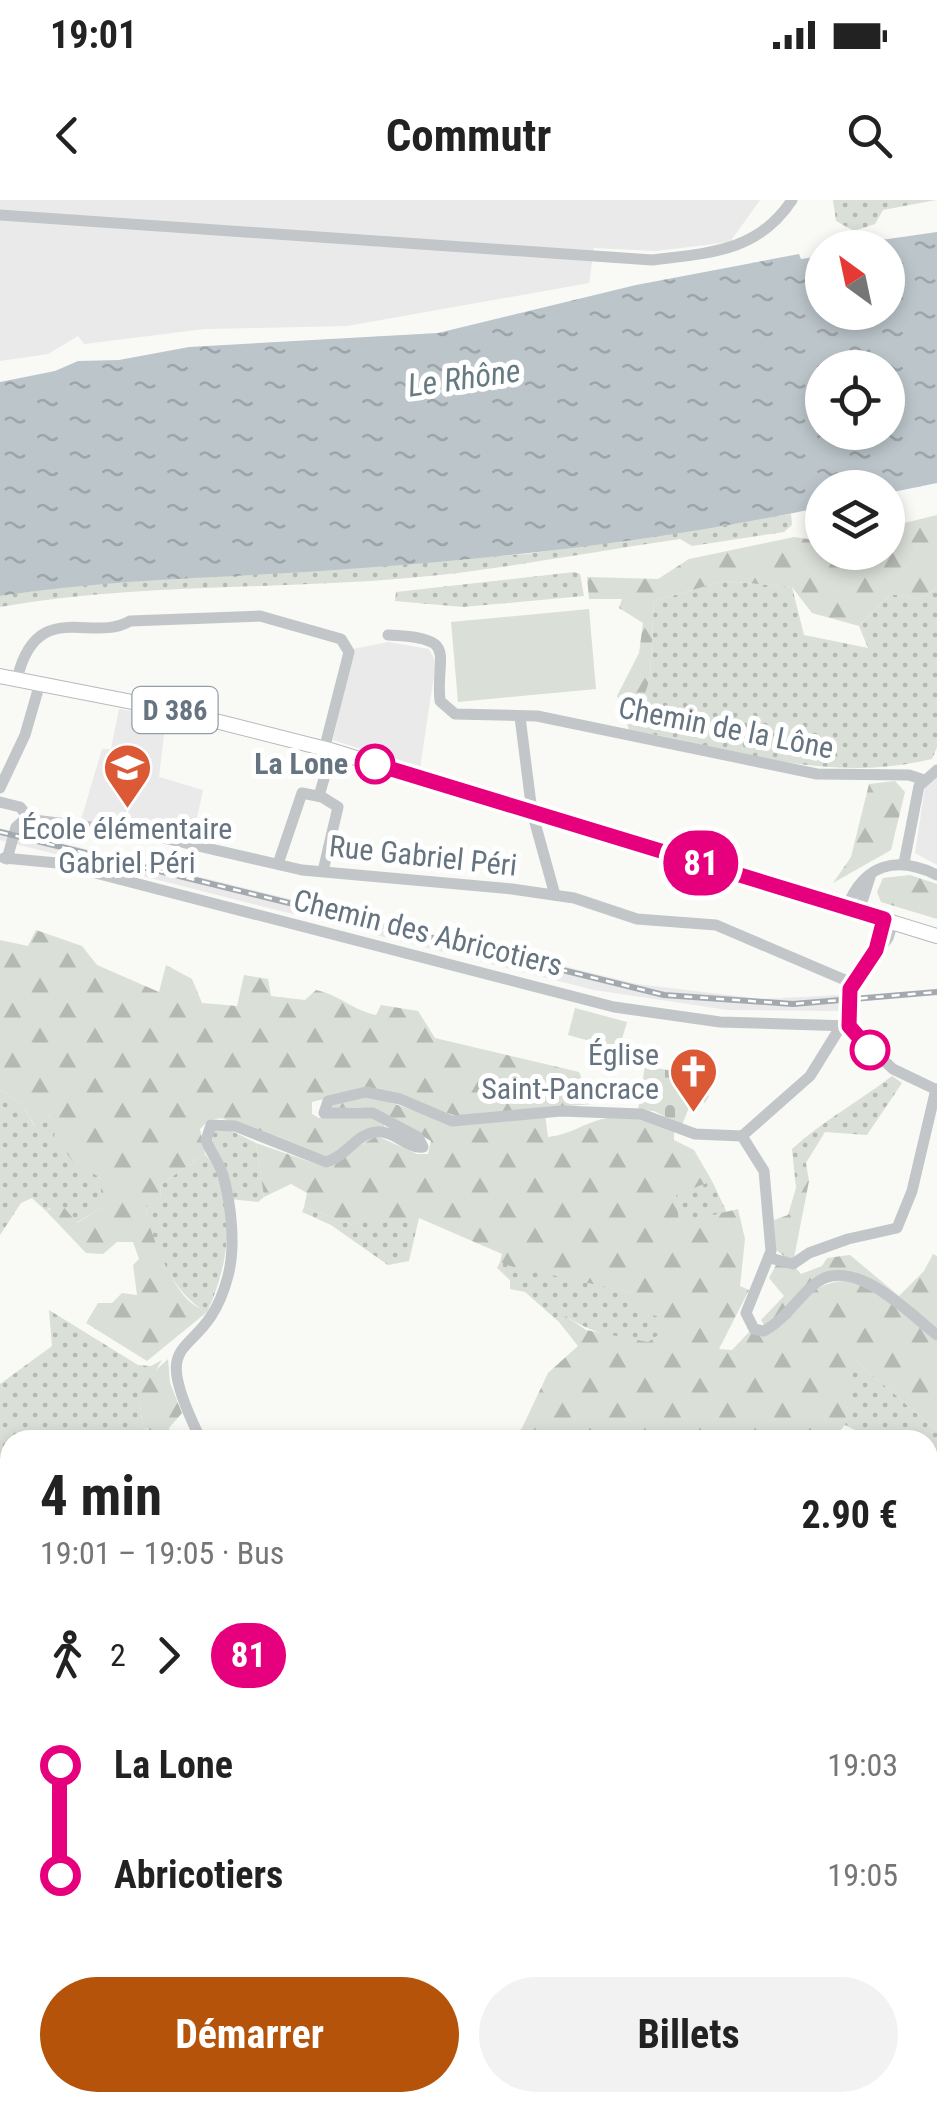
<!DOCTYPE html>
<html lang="fr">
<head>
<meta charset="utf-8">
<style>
  body { margin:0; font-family:"Roboto Condensed",sans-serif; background:#f2f2f2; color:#222; height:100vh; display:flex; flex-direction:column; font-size:38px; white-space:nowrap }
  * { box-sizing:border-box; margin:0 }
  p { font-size:32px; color:#767676 }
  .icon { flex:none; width:55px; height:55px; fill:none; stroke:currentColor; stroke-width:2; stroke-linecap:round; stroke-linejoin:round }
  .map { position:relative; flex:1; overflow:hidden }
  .drawer { position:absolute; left:0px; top:1230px; width:938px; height:682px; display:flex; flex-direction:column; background:#fff; border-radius:30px 30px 0 0; box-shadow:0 5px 15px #0003 }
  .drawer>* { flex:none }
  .badge { padding:0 20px; border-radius:32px; font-size:35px; line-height:65px }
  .needle { width:65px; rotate:327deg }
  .controls { position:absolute; left:805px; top:30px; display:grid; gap:20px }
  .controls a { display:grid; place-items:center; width:100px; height:100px; border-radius:50%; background:#fff; box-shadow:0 5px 15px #0003; font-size:50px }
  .map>.badge { position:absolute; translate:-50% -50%; box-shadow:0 0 0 5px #fff }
  .legs { display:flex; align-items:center; gap:15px; height:110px; padding:0 40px; font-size:32px }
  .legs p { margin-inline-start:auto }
  .summary { display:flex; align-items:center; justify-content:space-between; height:170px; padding:0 40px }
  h1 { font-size:55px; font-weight:700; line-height:75px }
  .action { display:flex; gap:20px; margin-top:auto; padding:20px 40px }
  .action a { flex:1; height:115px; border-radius:60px; background:#b45309; color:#fff; font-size:40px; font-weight:700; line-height:115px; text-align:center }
  .action a+a { background:#f2f2f2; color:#222 }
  ul { padding:0 40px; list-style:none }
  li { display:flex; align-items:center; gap:35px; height:110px; font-size:38px }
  li i { display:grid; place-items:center; width:15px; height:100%; margin:0 12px; background:currentColor }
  li i::after { content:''; width:25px; height:25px; margin:-12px; border:8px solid; border-radius:50%; background:#fff }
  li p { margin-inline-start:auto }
  li:first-child i { background:linear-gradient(#0000 50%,currentColor 0) }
  li:last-child i { background:linear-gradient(currentColor 50%,#0000 0) }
  .status { display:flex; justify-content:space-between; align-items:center; height:70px; padding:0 50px; background:#fff; direction:ltr }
  .status svg { height:28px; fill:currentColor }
  header { display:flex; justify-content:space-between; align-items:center; height:130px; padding:0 40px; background:#fff; font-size:45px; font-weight:700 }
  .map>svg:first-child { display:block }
</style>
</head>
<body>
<div class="status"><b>19:01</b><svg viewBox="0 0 49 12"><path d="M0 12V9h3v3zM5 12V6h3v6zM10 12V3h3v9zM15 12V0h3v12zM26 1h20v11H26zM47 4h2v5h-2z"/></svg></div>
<header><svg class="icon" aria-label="back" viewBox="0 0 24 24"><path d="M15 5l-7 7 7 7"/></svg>Commutr<svg class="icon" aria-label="search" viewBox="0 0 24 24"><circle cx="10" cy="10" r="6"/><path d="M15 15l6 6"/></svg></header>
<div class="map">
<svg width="937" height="1912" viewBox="0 0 937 1912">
  <defs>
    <pattern id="grass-dots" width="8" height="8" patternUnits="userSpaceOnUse" patternTransform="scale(2.5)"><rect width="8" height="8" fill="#dadfd7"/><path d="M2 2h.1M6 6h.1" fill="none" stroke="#b4b9b4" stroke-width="1.8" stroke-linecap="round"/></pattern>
    <pattern id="forest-firs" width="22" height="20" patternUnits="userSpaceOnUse" patternTransform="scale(2.5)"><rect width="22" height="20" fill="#dadfd7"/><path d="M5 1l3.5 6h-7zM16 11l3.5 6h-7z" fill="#b4b9b4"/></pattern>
    <pattern id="cemetery-stones" width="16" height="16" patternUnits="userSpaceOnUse" patternTransform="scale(2.5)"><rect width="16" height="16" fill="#dadfd7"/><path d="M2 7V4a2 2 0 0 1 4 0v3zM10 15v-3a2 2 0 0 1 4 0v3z" fill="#b4b9b4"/></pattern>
    <pattern id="water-ripples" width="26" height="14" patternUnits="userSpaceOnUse" patternTransform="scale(2.5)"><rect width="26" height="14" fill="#bcc6ca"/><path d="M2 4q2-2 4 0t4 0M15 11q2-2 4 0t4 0" fill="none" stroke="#9ca5a9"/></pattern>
  </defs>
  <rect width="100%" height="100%" fill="#f9f9f6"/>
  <!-- built -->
  <g fill="#e9eae9">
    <polygon points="0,0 760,0 730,42 656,51 594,48 589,83 347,126 205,129 84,144 78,136 48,154 0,161"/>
    <polygon points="388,442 429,449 436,462 420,568 333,540 353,449"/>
    <polygon points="119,509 166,517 159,577 203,590 192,641 81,620 102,549 111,549"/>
    <polygon points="937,573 937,665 915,653 927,574"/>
    <polygon points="0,628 637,784 761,799 840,795 841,811 728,810 594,790 0,640"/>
  </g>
  <!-- grass -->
  <g fill="url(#grass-dots)">
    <polygon points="833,0 936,0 883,10 875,24 854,31 836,21"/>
    <path d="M791,314L792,325L784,332L692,346L680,339C589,352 500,370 409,378C271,390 137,383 0,407V396L74,385L527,354Z"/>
    <polygon points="575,372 580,374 584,396 463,407 395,401 396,392"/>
    <path d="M724,381L792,387L804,435L868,448L859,426L891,394L916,399L937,389V547L932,559C823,585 736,548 629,530L621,504L640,509L650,478L654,401Z"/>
    <path d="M892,876L902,883L867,935L825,932L806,963L809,981H798L796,988L792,949C824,920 858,902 892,876Z"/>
    <polygon points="0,890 22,904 35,927 49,915 101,979 101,1008 76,1023 50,1008 46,1011 32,998 21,1003 0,1035"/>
    <polygon points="213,929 232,931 256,943 264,997 258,1002 230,999 212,948"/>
    <path d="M205,954C240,996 229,1066 207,1112C175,1097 147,1040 146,1005L160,998L161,984Z"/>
    <path d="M712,981L739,1038L699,1147C653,1143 605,1143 566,1116L559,1122L525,1092L510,1089V1080L497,1068L500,1062L630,1092L679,1023L675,995Z"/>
    <polygon points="304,1007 353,1025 365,1016 419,1018 409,1061 388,1065 331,1025 302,1012"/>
    <polygon points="49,1110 138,1165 151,1166 162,1160 139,1199 143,1227 167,1240 10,1240 10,1271 0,1268 0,1184 52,1146"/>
    <polygon points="854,1159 937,1231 937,1279 928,1274 928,1240 875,1240 845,1225"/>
    <polygon points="928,1650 937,1650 937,1794 928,1792"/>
    <polygon points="928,1870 937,1912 779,1912 789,1903 928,1902"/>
  </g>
  <!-- forest -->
  <g fill="url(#forest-firs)">
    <polygon points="937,315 937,389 916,399 891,394 859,426 812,413 792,387 724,381 654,401 650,478 640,510 621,503 617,496 639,453 643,423 619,408 622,399 589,399 587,377 658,379 689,359 794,337 822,341 822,352 888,352 888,327"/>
    <polygon points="895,581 905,592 891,650 833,683 851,657 869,584"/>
    <polygon points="910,675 937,684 937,719 881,702 877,692 883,678"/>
    <path d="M36,730L82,746L97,765L159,792L166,765L192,779L202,803L237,806L244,775L268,779L271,796L305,800L316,790C342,796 352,810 376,815L381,805L418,811L435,838L579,872L592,904L457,916L367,888L312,902V914L319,918L350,913L384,921V927L330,958L221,918L209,920L200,929L205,954L161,984L160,998L146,1006C147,1029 173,1092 194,1105C198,1108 203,1109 207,1112L147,1161L86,1123L98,1103H112L122,1093L137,1095L133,1065L139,1059L133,1042H117L103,1054L86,1053L46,1011L61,1004L77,1023L101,1008V978L74,963L54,937L56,924L49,915L36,928L22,904L0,890V740L28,746Z"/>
    <path d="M371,896L454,924L545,914L548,937C570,935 582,924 602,919C625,913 654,921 674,930V940L694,950L712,981L676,995L679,1023L738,1009L745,1039L740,1086L749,1090L719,1149L732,1150L749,1132L754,1134C848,1061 844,1064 937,1140V1231L855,1160L845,1225L832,1240H466L470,1232L516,1234L522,1228L548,1173L578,1146L559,1122L566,1116L586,1130L648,1142L664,1131L661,1117L638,1112L630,1092L510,1066L500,1062L502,1054L419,1018L398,1022L365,1016L353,1025L304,1007L307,993L291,984L264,997L256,943L322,966L377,936L417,954H428L431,941C400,922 369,897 332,911L330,906Z"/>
    <polygon points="798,981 809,981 794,1058 788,1059 776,1050 774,1020 788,1015"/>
    <path d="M933,1054L937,1056V1130C909,1107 853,1048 816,1078C796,1093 786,1113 764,1125L761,1120L784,1096L769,1078L776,1065L796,1068L801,1074L822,1066L827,1058L850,1055L899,1096L924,1071Z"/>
    <polygon points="168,1159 170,1183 182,1213 169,1228 172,1240 143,1227 139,1199 144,1174 155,1171"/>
    <polygon points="10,1876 10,1902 96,1903 122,1912 0,1912 0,1881"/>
    <polygon points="390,1903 789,1902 789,1903 779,1912 390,1912"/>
  </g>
  <!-- cemetery -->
  <polygon fill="url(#cemetery-stones)" points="645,866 706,877 700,891 709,896 705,903 698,899 691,902 682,925 654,911 638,910"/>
  <!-- pitch -->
  <g fill="#dadfd7">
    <polygon points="589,409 596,489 458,502 451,422"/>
    <polygon points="575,808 627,822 619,849 568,835"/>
  </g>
  <!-- water -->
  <path fill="url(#water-ripples)" fill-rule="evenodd" d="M937,32V283L888,293V288H822V307C667,340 507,358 348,369C231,378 116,378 0,396V182L55,171L78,161L119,160L189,147L438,133L636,85L799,54L801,59L822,56V112H888V48L869,47L874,46V41ZM822,168H888V232H822Z"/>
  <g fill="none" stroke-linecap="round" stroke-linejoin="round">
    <defs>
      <polyline id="major" points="0,476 168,509 330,550 937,736"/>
    </defs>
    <!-- major casing -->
    <use href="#major" stroke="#b5babd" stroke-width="16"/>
    <!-- minor -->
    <g stroke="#c2c6c9" stroke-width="11">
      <path d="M0,15L652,60C709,53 758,52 792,0"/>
      <path d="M388,435C461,438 435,453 440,501L455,514L537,516L817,574L909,575L924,580"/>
      <path d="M17,479C37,396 92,444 130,421L260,416L341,439L349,452L326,542L330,558L319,596"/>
      <polyline points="520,517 532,612 555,695"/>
      <polyline points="0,588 25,535 40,483"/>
      <polyline points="0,602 20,607 29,618"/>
      <polyline points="4,658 57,663 614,807 720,822 849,826"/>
      <polyline points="7,659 16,627 25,619 142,633 302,670 512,689 574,698 637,719 716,725 852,783"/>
      <polyline points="904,663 919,586 937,570"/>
      <polyline points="278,664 302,593 322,597 338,607 323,671"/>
      <path d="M847,707C864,664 896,655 937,675"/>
      <polyline points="859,711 870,677"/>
      <polyline points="849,790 888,738 893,722"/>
      <polyline points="850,809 851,830 893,869 937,890"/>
      <path d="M841,826L810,876L742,936L764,971L771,1051L746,1113L754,1129L764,1131C786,1119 797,1098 816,1083C853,1054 909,1113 937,1135"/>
      <polyline points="770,1058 793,1064 809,1053 848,1039 897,1028 912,991 936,889"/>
      <path d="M201,1240C142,1120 204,1169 228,1076C236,1046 231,1004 223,975C219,962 210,952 206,940L211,925L235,926L326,962C346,957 356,934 376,932C395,930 406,949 423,947L418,937L373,913H324L328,901L366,892L400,899L452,921L561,911L641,914L695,934L742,936"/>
      <polyline points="0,1273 10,1275"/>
      <polyline points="0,1332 10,1341"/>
      <polyline points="0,1391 10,1393"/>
      <polyline points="928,1542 937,1540"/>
      <polyline points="928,1620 937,1621"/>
      <polyline points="0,1802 10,1800"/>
      <polyline points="937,1820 932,1848 937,1884"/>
    </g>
    <!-- major -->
    <use href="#major" stroke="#fff" stroke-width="14"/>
    <defs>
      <polyline id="rail" points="0,632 664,795 793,804 937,792"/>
    </defs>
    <!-- rail casing -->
    <use href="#rail" stroke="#a3aaaf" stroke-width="6"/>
    <!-- rail -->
    <use href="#rail" stroke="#fff" stroke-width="2.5" stroke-dasharray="8" stroke-linecap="butt"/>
    <!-- minor-bridge -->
    <polyline stroke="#c2c6c9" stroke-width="11" points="849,794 850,809"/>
  </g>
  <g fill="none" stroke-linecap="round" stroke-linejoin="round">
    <defs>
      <polyline id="line-1" points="375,564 884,719 876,750 850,789 849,826 870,850"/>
    </defs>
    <!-- line-1 casing -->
    <use href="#line-1" stroke="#fff" stroke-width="22"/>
    <!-- line-1 -->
    <use href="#line-1" stroke="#e6007e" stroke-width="15"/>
  </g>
  <!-- icons -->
  <defs>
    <symbol id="school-pin" viewBox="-11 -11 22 30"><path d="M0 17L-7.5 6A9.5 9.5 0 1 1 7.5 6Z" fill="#db5934" stroke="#fff"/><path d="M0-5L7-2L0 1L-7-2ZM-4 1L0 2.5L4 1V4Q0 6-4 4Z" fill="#fff"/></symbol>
    <symbol id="church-pin" viewBox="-11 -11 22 30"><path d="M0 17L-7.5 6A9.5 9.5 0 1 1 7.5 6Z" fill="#db5934" stroke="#fff"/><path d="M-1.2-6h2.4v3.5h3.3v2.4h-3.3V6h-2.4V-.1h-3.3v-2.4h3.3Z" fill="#fff"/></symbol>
  </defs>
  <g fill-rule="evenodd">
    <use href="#school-pin" x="100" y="540" width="55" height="75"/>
    <use href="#church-pin" x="666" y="844" width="55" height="75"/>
  </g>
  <!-- markers -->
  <g fill="#fff" stroke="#e6007e" stroke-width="5">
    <circle cx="375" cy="564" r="18"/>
    <circle cx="870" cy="850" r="18"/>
  </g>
  <g text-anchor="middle" stroke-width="10" stroke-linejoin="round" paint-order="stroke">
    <!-- shield labels -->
    <rect fill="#fff" stroke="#939ea6" stroke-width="2.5" x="132.5" y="487" width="85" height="46" rx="8"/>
    <g font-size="28" font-weight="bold" fill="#657480">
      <text x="175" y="520">D 386</text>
    </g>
    <!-- street labels -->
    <g font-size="30" fill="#657480" stroke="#fff">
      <text transform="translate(726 528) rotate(11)" y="10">Chemin de la Lône</text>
      <text transform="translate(423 656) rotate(6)" y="10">Rue Gabriel Péri</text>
      <text transform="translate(428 733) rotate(14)" y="10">Chemin des Abricotiers</text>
    </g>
    <!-- stop labels -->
    <g font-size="30" font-weight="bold" fill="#657480" stroke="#fff" text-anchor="end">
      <text x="348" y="574">La Lone</text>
    </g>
    <!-- poi labels -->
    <g font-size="30" fill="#657480" stroke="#fff">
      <text x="127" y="639">École élémentaire<tspan x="127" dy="34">Gabriel Péri</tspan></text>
      <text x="659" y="865" text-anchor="end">Église<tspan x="659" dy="34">Saint-Pancrace</tspan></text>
    </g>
    <!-- water labels -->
    <g font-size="32" font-style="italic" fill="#657a81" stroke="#fff">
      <text transform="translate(464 178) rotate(-8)" y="11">Le Rhône</text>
    </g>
  </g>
</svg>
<div class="controls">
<a><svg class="needle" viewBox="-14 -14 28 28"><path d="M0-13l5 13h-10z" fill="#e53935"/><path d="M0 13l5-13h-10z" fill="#767676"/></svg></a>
<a><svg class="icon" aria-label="locate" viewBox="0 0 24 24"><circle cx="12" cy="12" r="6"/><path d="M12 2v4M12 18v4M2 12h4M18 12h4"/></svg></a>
<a><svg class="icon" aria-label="layers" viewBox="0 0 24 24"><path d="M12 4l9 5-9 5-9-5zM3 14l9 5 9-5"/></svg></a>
</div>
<b class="badge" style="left:701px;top:663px;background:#e6007e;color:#fff">81</b>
<section class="drawer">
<div class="summary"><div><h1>4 min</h1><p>19:01 – 19:05 · Bus</p></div><b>2.90 €</b></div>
<div class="legs"><svg class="icon" aria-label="walk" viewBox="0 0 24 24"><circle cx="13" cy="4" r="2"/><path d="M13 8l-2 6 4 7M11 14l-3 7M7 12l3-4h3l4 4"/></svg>2<svg class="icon" aria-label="forward" viewBox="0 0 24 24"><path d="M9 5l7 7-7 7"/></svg><b class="badge" style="background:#e6007e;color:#fff">81</b></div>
<ul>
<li><i style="color:#e6007e"></i><b>La Lone</b><p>19:03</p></li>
<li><i style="color:#e6007e"></i><b>Abricotiers</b><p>19:05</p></li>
</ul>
<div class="action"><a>Démarrer</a><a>Billets</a></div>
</section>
</div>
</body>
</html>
